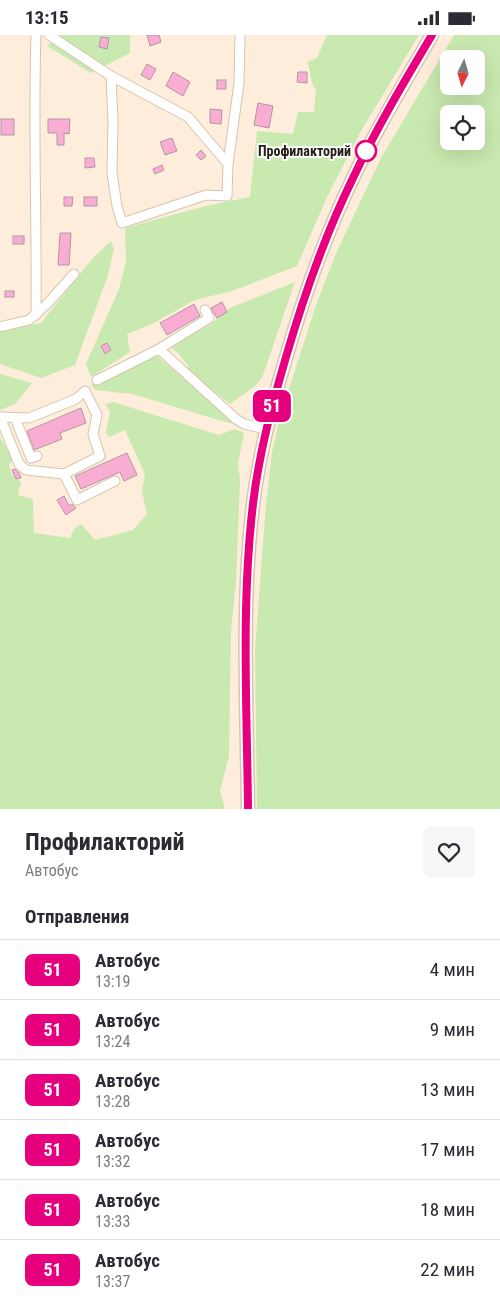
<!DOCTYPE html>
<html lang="ru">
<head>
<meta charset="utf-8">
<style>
  body { margin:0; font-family:"Roboto Condensed",sans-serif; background:#f7f7f7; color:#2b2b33; height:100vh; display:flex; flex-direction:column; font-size:19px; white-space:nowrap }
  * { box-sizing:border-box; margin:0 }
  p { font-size:16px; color:#7c7c81 }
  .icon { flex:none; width:28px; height:28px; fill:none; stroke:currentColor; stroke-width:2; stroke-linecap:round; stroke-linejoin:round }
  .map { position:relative; height:774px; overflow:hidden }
  .drawer { display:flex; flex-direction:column; background:#fff; flex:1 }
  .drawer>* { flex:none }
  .badge { padding:0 10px; border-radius:8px; font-size:18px; line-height:32px }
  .needle { width:32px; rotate:185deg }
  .tools { position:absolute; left:440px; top:15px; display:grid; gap:10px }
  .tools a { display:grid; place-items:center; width:45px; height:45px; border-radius:8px; background:#fff; box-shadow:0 5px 20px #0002; font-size:25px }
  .map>.badge { position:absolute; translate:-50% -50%; box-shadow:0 0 0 2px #fff }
  h2 { padding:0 25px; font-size:19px; line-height:45px }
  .round { display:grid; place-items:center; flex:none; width:52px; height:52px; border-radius:8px; background:#f7f7f7 }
  .overview { display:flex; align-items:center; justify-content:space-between; height:85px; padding:0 25px }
  h1 { font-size:24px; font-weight:700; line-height:38px }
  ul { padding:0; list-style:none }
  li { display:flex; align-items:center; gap:15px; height:60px; padding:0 25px; border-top:1px solid #e1e1e2 }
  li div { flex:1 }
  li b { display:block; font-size:19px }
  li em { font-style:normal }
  li .badge { min-width:55px; font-weight:700; text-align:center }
  .status { display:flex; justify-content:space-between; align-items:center; height:35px; padding:0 25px; background:#fff; direction:ltr }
  .status svg { height:14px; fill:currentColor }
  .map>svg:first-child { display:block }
</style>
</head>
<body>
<div class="status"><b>13:15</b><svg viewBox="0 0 49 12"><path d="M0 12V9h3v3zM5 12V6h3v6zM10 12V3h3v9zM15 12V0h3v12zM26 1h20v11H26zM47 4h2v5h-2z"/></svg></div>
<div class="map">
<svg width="500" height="774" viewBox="0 0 500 774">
  <rect width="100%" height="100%" fill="#fdedda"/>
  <!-- green -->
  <g fill="#c8e9af" fill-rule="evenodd">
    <polygon points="61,0 130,0 130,18 91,38 47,11"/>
    <path d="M327,0H419L361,96L327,162L297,231L232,256L195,265L154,288L127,299L130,317L91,342L86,329L119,254L126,226L125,193L206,171L250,162L257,96L293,99L298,77H314L316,55C310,49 311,35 307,27L317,23Z"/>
    <path d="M454,0H500V774H257L255,615L266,469L272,417L280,382L316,270L337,216L381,123ZM449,24H476V51H449ZM449,79H476V106H449Z"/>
    <polygon points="111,206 114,214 108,240 75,330 41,343 0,329 0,296 41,288 92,224"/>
    <polygon points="295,247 262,343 254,352 230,369 187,335 189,332 177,317 170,312 211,289 230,273"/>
    <polygon points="157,321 230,383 232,389 132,359 95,355 91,350"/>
    <polygon points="0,339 32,348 15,369 0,375"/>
    <polygon points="113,367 219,400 235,394 244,398 238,428 240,446 236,546 231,597 229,721 220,756 225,774 0,774 0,402 13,425 9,430 12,440 21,447 18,460 33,464 34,498 70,503 74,494 81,489 95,505 133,495 147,479 142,456 145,439 125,395 109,402 106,397 110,377 105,369"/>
  </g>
  <!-- building -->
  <g fill="#faadd2" stroke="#b397a4">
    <polygon points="147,0 159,0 161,7 150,11"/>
    <polygon points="101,2 109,3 107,14 99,12"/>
    <polygon points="147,29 156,34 150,45 141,40"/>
    <polygon points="173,37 190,47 183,61 166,51"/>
    <polygon points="298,37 307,37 307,48 297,47"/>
    <rect x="217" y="45" width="9" height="9"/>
    <polygon points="258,68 273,71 269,93 254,90"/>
    <polygon points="210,74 222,75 221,89 210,88"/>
    <rect x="1" y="84" width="13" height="16"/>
    <polygon points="48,84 70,84 69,99 64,98 64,110 57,110 57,98 48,98"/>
    <polygon points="172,103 177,116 165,120 160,107"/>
    <polygon points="201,115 206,121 201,125 196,120"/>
    <polygon points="85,123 94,123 95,132 85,133"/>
    <polygon points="162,130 164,135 155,139 153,134"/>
    <polygon points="64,162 73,162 72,171 64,171"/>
    <rect x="84" y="162" width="13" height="9"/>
    <polygon points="60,198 71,198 69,230 58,230"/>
    <rect x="13" y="201" width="11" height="8"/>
    <rect x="5" y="256" width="9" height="6"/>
    <polygon points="222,267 227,277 217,283 211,273"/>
    <polygon points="194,269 200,281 167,300 160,288"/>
    <polygon points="107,308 111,315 105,319 101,311"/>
    <polygon points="81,373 86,388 60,398 62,404 34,415 27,396"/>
    <polygon points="127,418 137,440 124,446 120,437 81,454 75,441"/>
    <polygon points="15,434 19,438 21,443 16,444 12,435"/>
    <polygon points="64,461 69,471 72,469 76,473 66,480 57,465"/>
  </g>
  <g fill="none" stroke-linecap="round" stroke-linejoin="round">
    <defs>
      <g id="minor">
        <path d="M36,0C33,93 37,187 36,280"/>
        <polyline points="49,0 111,41 188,82 228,129 239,48 240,0"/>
        <polyline points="111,41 113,86 112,138 117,171 122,188 206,160 227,161 228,129"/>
        <polyline points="0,292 29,285 47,269 74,239"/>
        <polyline points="159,314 236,384 244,389 266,394"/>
        <polyline points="97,345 159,314 209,283 205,275"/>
        <polyline points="0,382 29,383 76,364 85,356 97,380 93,399 100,421 64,439"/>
        <polyline points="0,382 19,429 26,435 64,439"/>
        <polyline points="15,383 31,423 37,421"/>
        <polyline points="64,439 77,465 115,446"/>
      </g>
      <path id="highway" d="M248,774C247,673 241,569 253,469C259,420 271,373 285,326C303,263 325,201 353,143C376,94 405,47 432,0"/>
    </defs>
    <!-- minor casing -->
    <use href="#minor" stroke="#d7c5ae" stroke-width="11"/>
    <!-- highway casing -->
    <use href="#highway" stroke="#d7c5ae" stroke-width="15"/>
    <!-- minor -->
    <use href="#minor" stroke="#fff" stroke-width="9"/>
    <!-- highway -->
    <use href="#highway" stroke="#fff" stroke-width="12"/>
  </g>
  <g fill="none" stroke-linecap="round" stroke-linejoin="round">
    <defs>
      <path id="line" d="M248,774C247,673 241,569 253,469C259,418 272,370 286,322C304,260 325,200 353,143C376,94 404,47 432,0"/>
    </defs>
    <!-- line casing -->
    <use href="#line" stroke="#fff" stroke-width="11"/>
    <!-- line -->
    <use href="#line" stroke="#e6007e" stroke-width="8"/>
  </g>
  <!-- markers -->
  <circle fill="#fff" stroke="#e6007e" stroke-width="2.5" cx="366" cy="116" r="10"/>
  <g text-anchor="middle" stroke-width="4" stroke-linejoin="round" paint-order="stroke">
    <!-- stop labels -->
    <g font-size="14" font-weight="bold" fill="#241d14" stroke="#fdfdfd" text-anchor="end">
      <text x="351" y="121">Профилакторий</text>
    </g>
  </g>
</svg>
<div class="tools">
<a><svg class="needle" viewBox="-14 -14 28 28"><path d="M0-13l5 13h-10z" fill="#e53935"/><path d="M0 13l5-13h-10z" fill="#7c7c81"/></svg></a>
<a><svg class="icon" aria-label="locate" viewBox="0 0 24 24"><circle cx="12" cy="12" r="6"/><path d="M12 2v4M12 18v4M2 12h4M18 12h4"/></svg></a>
</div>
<b class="badge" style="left:272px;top:371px;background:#e6007e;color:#fff">51</b>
</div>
<section class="drawer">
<div class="overview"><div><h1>Профилакторий</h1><p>Автобус</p></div><a class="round"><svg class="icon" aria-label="heart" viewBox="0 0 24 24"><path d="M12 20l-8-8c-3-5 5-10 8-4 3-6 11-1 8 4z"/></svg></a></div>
<h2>Отправления</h2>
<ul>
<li><span class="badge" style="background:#e6007e;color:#fff">51</span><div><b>Автобус</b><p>13:19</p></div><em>4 мин</em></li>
<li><span class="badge" style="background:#e6007e;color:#fff">51</span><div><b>Автобус</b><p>13:24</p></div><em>9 мин</em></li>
<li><span class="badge" style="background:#e6007e;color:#fff">51</span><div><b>Автобус</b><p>13:28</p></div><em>13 мин</em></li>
<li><span class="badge" style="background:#e6007e;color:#fff">51</span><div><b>Автобус</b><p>13:32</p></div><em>17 мин</em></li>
<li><span class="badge" style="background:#e6007e;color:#fff">51</span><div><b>Автобус</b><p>13:33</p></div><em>18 мин</em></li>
<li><span class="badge" style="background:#e6007e;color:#fff">51</span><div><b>Автобус</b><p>13:37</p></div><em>22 мин</em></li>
</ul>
</section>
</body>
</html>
